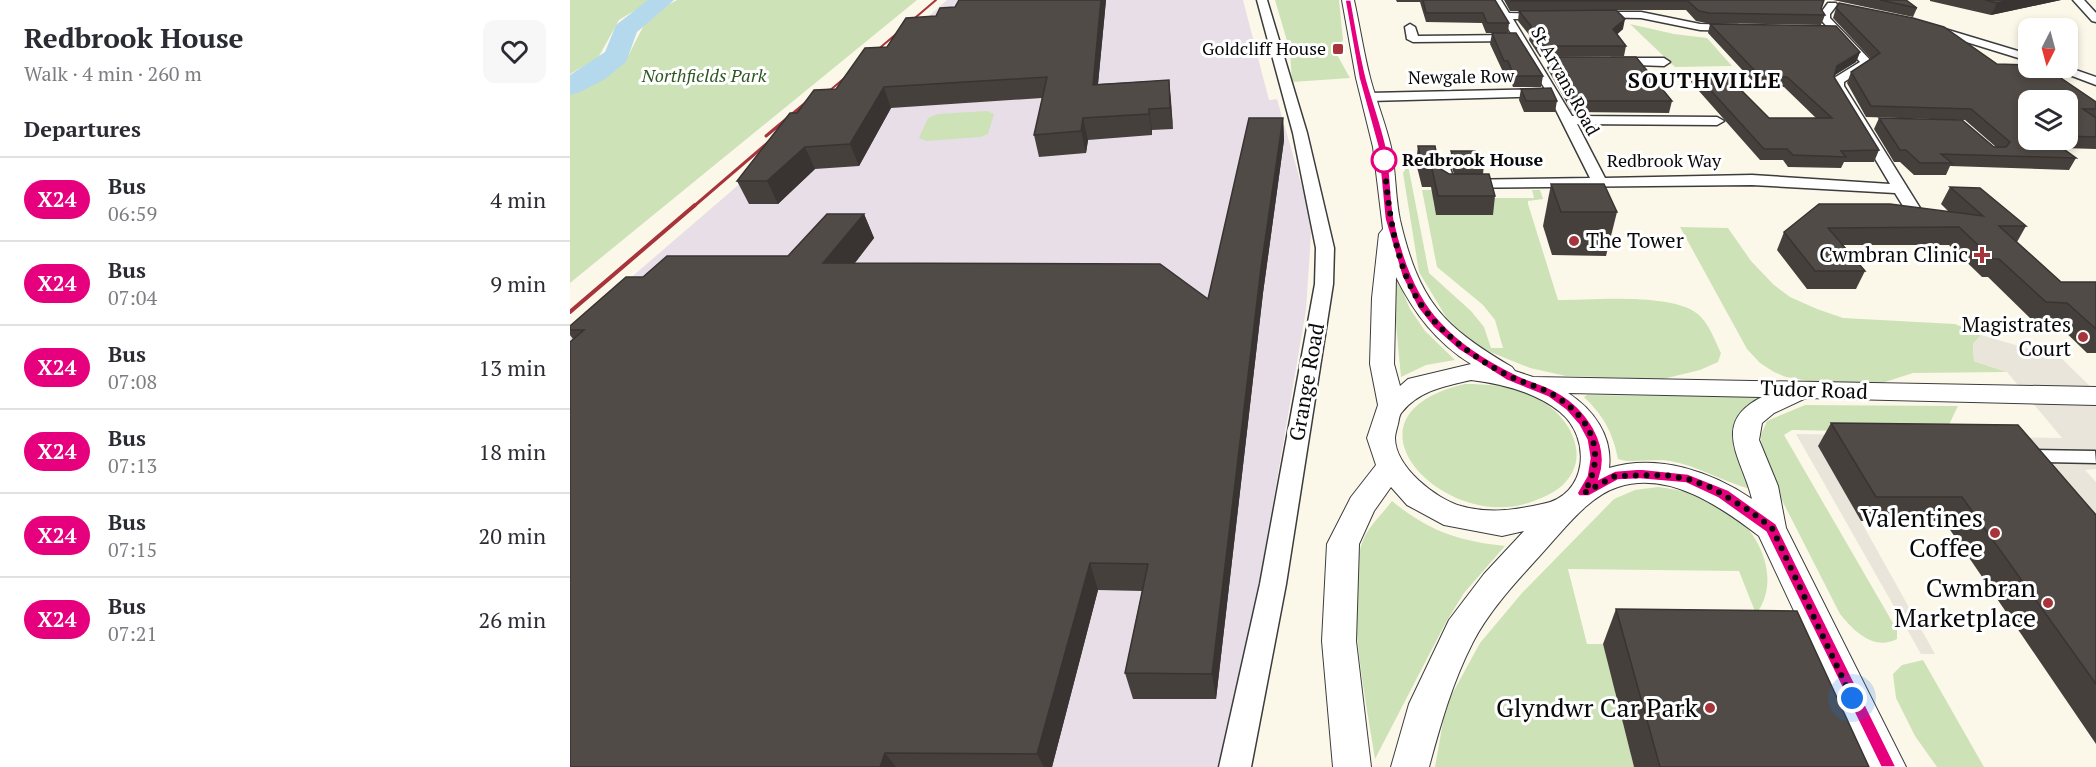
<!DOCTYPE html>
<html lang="en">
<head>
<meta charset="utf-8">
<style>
  body { margin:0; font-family:"PT Serif",serif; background:#f7f7f7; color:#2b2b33; height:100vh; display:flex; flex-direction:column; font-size:22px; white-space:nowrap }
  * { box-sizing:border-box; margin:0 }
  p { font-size:20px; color:#7c7c81 }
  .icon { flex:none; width:33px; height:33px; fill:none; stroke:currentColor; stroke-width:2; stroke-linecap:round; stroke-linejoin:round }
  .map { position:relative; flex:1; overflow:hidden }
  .panel { display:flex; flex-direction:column; background:#fff; width:570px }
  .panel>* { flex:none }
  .badge { padding:0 12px; border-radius:20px; font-size:21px; line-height:39px }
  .needle { width:39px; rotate:186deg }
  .fabs { position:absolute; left:1448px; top:18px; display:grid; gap:12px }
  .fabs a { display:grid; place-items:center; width:60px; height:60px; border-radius:12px; background:#fff; box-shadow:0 3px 9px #0003; font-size:30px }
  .you { position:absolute; width:30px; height:30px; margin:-15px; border:4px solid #fff; border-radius:50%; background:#1a73e8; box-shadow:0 0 0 9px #1a73e833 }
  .map>.badge { position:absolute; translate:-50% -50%; box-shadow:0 0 0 3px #fff }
  h2 { padding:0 24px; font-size:22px; line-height:54px }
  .round { display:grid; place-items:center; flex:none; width:63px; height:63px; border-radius:12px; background:#f7f7f7 }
  .overview { display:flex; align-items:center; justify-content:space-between; height:102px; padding:0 24px }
  h1 { font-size:28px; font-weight:700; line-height:45px }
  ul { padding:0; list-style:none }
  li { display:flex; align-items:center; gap:18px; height:84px; padding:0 24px; border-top:2px solid #e1e1e2 }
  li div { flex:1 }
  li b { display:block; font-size:22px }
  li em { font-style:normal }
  li .badge { min-width:66px; font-weight:700; text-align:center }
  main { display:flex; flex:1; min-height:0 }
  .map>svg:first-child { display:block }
</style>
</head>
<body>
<main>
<section class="panel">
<div class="overview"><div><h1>Redbrook House</h1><p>Walk · 4 min · 260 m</p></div><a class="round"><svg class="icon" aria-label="heart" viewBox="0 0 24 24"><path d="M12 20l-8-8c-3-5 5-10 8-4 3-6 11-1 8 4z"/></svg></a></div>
<h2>Departures</h2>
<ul>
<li><span class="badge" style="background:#e6007e;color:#fff">X24</span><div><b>Bus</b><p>06:59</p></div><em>4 min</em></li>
<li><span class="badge" style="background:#e6007e;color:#fff">X24</span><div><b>Bus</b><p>07:04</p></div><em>9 min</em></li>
<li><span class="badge" style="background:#e6007e;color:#fff">X24</span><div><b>Bus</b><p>07:08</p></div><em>13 min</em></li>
<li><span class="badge" style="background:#e6007e;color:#fff">X24</span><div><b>Bus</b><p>07:13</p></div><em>18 min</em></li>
<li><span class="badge" style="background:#e6007e;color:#fff">X24</span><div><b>Bus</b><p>07:15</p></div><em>20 min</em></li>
<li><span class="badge" style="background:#e6007e;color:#fff">X24</span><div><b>Bus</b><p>07:21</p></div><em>26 min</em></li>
</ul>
</section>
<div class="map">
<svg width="1526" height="767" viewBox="0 0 1526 767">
  <rect width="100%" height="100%" fill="#fcf8e9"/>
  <!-- industrial -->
  <polygon fill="#e7dee8" points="377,0 673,0 699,100 707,99 740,215 741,234 736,310 686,602 649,767 0,767 0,330 166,187"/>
  <!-- green -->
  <g fill="#cee2b7">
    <polygon points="0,0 82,0 49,20 28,58 0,74"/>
    <polygon points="107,0 347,0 0,283 0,90 55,62 79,15"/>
    <polygon points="705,0 769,0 773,40 765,51 780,78 722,82 720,51"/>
    <polygon points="1060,24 1104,34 1137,38 1162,66 1105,67"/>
    <polygon points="417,111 424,114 418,134 410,137 357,141 349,138 358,118 368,114"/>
    <path d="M838,165L859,273L901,311L914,327L921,348H933L925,320L913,305L867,267L852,190H868L863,200L866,215H922L915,198H964L962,190H970L973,199L958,201V204L988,300C1022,300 1107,292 1130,316C1140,326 1145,341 1151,353L1148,362L1130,370L1093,379L996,376L960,368L903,345L876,317L849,272L833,173Z"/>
    <polygon points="1110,227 1158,228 1181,261 1204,285 1220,297 1247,309 1273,318 1385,324 1411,335 1403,344 1404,361 1437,372 1343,373 1312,383 1239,381 1216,377 1204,372 1190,363 1177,349"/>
    <polygon points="820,262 840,309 855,331 885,360 856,365 831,377"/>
    <path d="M895,384C923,384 949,387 973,402C998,417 1019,452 998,479C990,490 977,496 964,501C878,536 757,416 895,384Z"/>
    <path d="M1017,395L1197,397L1177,405L1172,412L1180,489C1152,481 1128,466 1100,461C1083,458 1063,464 1048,459C1043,433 1033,415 1014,397Z"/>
    <path d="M1235,405L1388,406L1375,433L1222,430L1214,435L1327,630V639C1303,651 1284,631 1270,614L1192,461L1191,435L1197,421Z"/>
    <path d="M1088,487C1112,490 1137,495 1158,510C1190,532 1212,580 1186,614L1169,571L998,569L1017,644H1033L1064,767H865L876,705L910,643L952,593L1044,499L1065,490Z"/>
    <path d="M822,501C859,531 888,541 935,546L894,593L876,622L805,759C797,705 772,588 794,538C800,525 813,513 822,501Z"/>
    <polygon points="1353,660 1414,767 1367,767 1345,736 1326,698 1323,674 1332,665"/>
  </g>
  <!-- plaza -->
  <polygon fill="#eae5da" points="1411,335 1463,350 1483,350 1526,392 1526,469 1515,470 1526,482 1526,566 1249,446 1365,654 1351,654 1226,434 1492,438 1437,372 1404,361 1403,344"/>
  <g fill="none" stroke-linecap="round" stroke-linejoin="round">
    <!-- river -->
    <polygon fill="#b4d9ed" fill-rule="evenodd" points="78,0 104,0 67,32 56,62 35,79 10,92 0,95 0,75 35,52 46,25"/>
    <defs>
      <path id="pedestrian" d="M1462,450L1525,451L1526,463L1475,462L1473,466C1463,469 1459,464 1454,456L1456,452Z"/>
      <g id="minor">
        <polygon points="687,0 697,0 737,133 764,248 763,284 716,584 681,767 649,767 690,584 745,284 746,248 723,133"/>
        <polygon points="921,0 931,0 939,13 981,14 981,18 977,19 943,19 1002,116 1147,117 1154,121 1147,125 1007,124 1035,178 1182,175 1320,184 1262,86 1264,78 1290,62 1250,19 1250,14 1258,3 1266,3 1267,5 1260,14 1260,18 1303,63 1274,82 1274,86 1355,216 1347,221 1341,219 1325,193 1182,185 873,188 865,165 872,161 879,165 884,180 1020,178 979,96 799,101 793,97 799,93 975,89 946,41 843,42 837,39 835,27 840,24 845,27 848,36 942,35"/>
        <polygon points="1503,0 1514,0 1526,13 1526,22 1522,21"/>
        <polygon points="1023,12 1071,12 1130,24 1168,25 1173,28 1168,31 1130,30 1071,18 1019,17 1018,15"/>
        <polygon points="1355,23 1458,54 1458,61 1351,28 1351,24"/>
        <polygon points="1041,58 1094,58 1100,62 1094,66 1037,64 1037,60"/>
        <polygon points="1497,67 1526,77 1526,85 1481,68"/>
      </g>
      <path id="tertiary" d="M772,0H784C790,27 794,55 801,81C807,103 816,125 821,147C826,171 825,196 830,220C849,301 872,326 942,367L945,371L963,377L1526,387V405L1236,398L1204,413L1192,423L1189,440L1208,486L1216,528L1336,767H1297L1189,536C1151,507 1099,470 1048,487C1022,495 1000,522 982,542C955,573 922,605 903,642C882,683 871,723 859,767H821L839,704L879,620L914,574L954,531L932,536L874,525L837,505L821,487L804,511L789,544L786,641L801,767H763L752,641L757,544L781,497L806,465L797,438L808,405L800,364L802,298L809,234L813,229L803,147L786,78ZM826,277C844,313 866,342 901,364L838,379L830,386L824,364ZM901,380C933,384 965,392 990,412C1022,438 1018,496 972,504C945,510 919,514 891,506C866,499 825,467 825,438C825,434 827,428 828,424C829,420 829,415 832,412C850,390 876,386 901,380ZM998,393L1192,397C1139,423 1173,460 1182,499C1142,472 1088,453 1039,468C1043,436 1023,409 998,393Z"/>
    </defs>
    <!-- pedestrian casing -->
    <use href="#pedestrian" stroke="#3c3c3c" stroke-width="3"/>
    <!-- minor casing -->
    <use href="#minor" stroke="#3c3c3c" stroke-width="3"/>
    <!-- tertiary casing -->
    <use href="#tertiary" stroke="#3c3c3c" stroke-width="2"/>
    <!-- pedestrian -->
    <use href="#pedestrian" fill="#fff" fill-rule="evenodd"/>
    <!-- minor -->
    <use href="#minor" fill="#fff" fill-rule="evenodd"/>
    <!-- tertiary -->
    <use href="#tertiary" fill="#fff" fill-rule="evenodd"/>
    <!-- rail-far2 -->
    <polyline stroke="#a7343b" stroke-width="2" points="258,92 366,0"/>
    <!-- rail-far1 -->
    <g stroke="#a7343b" stroke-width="3">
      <polyline points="249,99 259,90"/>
      <polyline points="196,136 244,96"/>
      <polyline points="123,207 208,134"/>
    </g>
    <!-- rail -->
    <polyline stroke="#a7343b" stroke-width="4" points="0,312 125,205"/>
  </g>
  <!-- wall -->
  <g fill="#46403d" fill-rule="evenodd">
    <polygon points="389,0 536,0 528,84 599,80 603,129 582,130 582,135 518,140 516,153 469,157 464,135 472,98 321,108 289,166 245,169 208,204 179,204 167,181 227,113 266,89 317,47 366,16 385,7"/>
    <polygon points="826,0 925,0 939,23 938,33 916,33 912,23 856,22 850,2 827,2"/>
    <polygon points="934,0 1254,0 1251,9 1255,15 1251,25 1136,23 1126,21 1116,10 1046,10 1053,29 1047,34 1056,46 1054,56 970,57 959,40 960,36 948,21 949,11 990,11 940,11"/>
    <polygon points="1263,0 1336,0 1347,8 1343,17"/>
    <polygon points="1360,0 1491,0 1421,15 1360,1"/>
    <path d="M1266,8L1427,64L1526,102V149L1492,148L1506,158L1499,170L1380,166L1376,175H1344L1330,162H1324L1304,129L1309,118L1426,147L1395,120L1296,117L1277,83L1281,72L1301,59L1263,18ZM1497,100V140H1458Z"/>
    <polygon points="1140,24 1290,52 1286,62 1265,75 1264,77 1309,150 1304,162 1274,162 1271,168 1218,167 1213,160 1190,160 1121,82 1124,72 1199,118 1246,118 1214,87 1189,88 1138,33"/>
    <polygon points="922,33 973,76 971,87 943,87 937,72 933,72 920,44"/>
    <polygon points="979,57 1102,101 1099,113 1002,112 977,68"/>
    <polygon points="951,89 987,101 985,112 954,112 949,100"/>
    <polygon points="713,118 714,140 693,293 646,699 563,699 555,673 572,591 528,590 482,767 0,767 3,339 0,335 0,326 73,277 218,256 294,214 304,238 285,263 638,299"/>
    <polygon points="848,146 869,168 879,174 884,174 880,163 881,151 914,165 913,174 925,196 923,215 866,215 861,187 852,187 846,163"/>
    <polygon points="981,184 1047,212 1036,256 982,255 973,226"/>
    <polygon points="1380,187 1456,226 1447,242 1491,282 1526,282 1526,353 1517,353 1484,321 1463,321 1418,277 1412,277 1379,245 1273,245 1295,271 1286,289 1237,289 1207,250 1214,232 1379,212 1371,204"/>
    <polygon points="1261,423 1526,515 1526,744 1374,521 1291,521 1248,446"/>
    <polygon points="1046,609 1299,767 1064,767 1033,644"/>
  </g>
  <!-- shaded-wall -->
  <g fill="#393432">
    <polygon points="531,0 536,0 526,105 523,85"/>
    <polygon points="1440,0 1491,0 1421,15 1427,3"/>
    <polygon points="1055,19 1053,29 1041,40 1043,29"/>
    <polygon points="1290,52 1286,62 1263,76 1267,66"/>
    <polygon points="599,80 601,100 603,129 600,108"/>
    <polygon points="314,87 321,108 289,166 280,144"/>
    <polygon points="579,109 582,130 582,135 579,114"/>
    <polygon points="513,118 518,140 516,153 511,131"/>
    <polygon points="713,118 714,140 693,293 646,699 642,674 691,268"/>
    <polygon points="235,147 245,169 208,204 197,181"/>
    <polygon points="294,214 304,238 265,288 253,263"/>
    <polygon points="520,563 528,590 482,767 474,767 467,754"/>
    <polygon points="315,753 326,767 310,767"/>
  </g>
  <!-- building -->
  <g fill="#514b47" stroke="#393432" stroke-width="1.5">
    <polygon points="389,0 531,0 523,85 599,80 600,108 579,109 579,114 513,118 511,131 464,135 477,77 314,87 280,144 235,147 197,181 167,181 220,113 227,113 244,90 266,89 295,48 317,47 336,18 366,16 370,8 385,7"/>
    <polygon points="853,0 925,0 939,23 917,23 913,13 856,13"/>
    <polygon points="941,0 1254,0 1251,9 1255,15 1139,13 1129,11 1118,1 941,1"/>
    <polygon points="1310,0 1336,0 1347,8"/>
    <polygon points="1415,0 1440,0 1427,3"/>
    <polygon points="1269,3 1343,18 1374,27 1427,64 1458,65 1458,68 1476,68 1526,102 1526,109 1513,109 1526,118 1526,137 1497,136 1497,100 1458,100 1458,140 1481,140 1506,158 1371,154 1382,163 1350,163 1336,150 1330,150 1309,118 1392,120 1424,147 1436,147 1440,142 1401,109 1301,106 1281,72 1310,53 1266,8"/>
    <polygon points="1046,10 1055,19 1043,29 1056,46 972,46 960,30 961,26 949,11"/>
    <polygon points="1140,24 1266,26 1290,52 1267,66 1264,77 1309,150 1271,151 1276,157 1223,155 1217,149 1194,149 1124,72 1153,72 1199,118 1262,118 1217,77 1192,78"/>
    <polygon points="922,33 946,33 973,76 944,76 938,61 934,61"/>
    <polygon points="979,57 1066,57 1102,101 1005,101"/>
    <polygon points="981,88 987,101 956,101 951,89"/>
    <polygon points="679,118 713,118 691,268 642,674 555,673 578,564 520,563 467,754 315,753 310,767 0,767 0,342 14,330 0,330 0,326 56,277 73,277 97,256 218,256 257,214 294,214 253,263 590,264 638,299"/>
    <polygon points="848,146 865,146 869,168 879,174 919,174 925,196 868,196 862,169 853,169"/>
    <polygon points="881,151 909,151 914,165 887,165"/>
    <polygon points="981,184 1034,184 1047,212 991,212"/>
    <polygon points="1380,187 1410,188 1456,226 1429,226 1491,282 1526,282 1526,329 1497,303 1476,302 1429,259 1423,259 1389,227 1258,228 1295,271 1245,271 1214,232 1249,204 1320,204 1413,216"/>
    <polygon points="1261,423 1448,425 1526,515 1526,684 1392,497 1306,497"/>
    <polygon points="1046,609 1227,611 1299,767 1090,767"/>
  </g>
  <!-- line -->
  <path fill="#e6007e" stroke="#fff" stroke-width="1.5" d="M775,0H781C786,27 790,54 797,81C803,102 811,124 816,146C821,170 820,195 824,219C832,255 845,295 871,322C891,344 918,361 945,374C958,381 974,384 987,392C1016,408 1042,445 1029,479L1045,471L1070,469L1118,474L1158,490L1206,524L1323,761L1326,767H1311L1196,532L1148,498L1116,483L1070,479L1048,480L1019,496H1009L1007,493L1017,476L1020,458L1017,440L1009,425L996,410L978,397L936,380L889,350L863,327L848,308L832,276L815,219L808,147L789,78Z"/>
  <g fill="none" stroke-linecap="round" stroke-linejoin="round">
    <!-- walk -->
    <path stroke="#090909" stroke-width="6" stroke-dasharray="0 10.8" d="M814,160C818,207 825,270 854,309C876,337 907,360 939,376C953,383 968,386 982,394C1021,417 1038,452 1014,493L1045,476L1095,475L1118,479L1142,488L1180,511L1202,528L1282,698"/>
  </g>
  <!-- markers -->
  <g fill="#a7343b" stroke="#fff" stroke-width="2">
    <rect x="762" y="43" width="12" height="12" rx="3"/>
    <circle cx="1004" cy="241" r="6"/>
    <path d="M1409 246h6v6h6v6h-6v6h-6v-6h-6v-6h6z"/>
    <circle cx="1513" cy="337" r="6"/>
    <circle cx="1425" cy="533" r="6"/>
    <circle cx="1478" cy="603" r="6"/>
    <circle cx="1140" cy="708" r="6"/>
  </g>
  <circle fill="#fff" stroke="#e6007e" stroke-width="3" cx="814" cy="160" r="12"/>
  <g text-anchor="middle" stroke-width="6" stroke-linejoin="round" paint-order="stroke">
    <!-- far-poi labels -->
    <g font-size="18" fill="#090909" stroke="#fff" text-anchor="end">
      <text x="756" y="55">Goldcliff House</text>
    </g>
    <!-- far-park labels -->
    <g font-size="18" font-style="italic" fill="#2f5823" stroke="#fff">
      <text x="134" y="82">Northfields Park</text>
    </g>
    <!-- far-street labels -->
    <g font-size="18" fill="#090909" stroke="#fff">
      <text transform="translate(891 77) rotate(-1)" y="6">Newgale Row</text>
      <text transform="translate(995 81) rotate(61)" y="6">St Arvans Road</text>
      <text x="1094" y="167">Redbrook Way</text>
    </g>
    <!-- far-stop labels -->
    <g font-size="18" font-weight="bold" fill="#090909" stroke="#fff" text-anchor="start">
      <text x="832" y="166">Redbrook House</text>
    </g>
    <!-- poi labels -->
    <g font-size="21" fill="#090909" stroke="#fff" text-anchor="end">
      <text x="1016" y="248" text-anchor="start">The Tower</text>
      <text x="1398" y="262">Cwmbran Clinic</text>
      <text x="1501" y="332">Magistrates<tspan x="1501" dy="24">Court</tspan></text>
    </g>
    <!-- street labels -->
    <g font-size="21" fill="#090909" stroke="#fff">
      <text transform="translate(737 382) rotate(-80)" y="7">Grange Road</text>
      <text transform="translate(1244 390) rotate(2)" y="7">Tudor Road</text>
    </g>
    <!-- far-district labels -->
    <g font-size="22" font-weight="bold" letter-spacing="1.5" fill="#090909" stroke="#fff">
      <text x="1135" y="88">SOUTHVILLE</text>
    </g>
    <!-- near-poi labels -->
    <g font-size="26" fill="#090909" stroke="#fff" text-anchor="end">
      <text x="1413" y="527">Valentines<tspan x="1413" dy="30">Coffee</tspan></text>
      <text x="1466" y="597">Cwmbran<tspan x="1466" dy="30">Marketplace</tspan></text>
      <text x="1128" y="717">Glyndwr Car Park</text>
    </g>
  </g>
</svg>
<div class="fabs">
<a><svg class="needle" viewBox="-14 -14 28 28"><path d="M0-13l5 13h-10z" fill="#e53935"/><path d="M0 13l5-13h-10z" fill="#7c7c81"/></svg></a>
<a><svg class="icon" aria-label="layers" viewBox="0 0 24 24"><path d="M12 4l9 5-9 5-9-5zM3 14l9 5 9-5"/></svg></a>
</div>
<div class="you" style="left:1282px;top:698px"></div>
</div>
</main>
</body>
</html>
